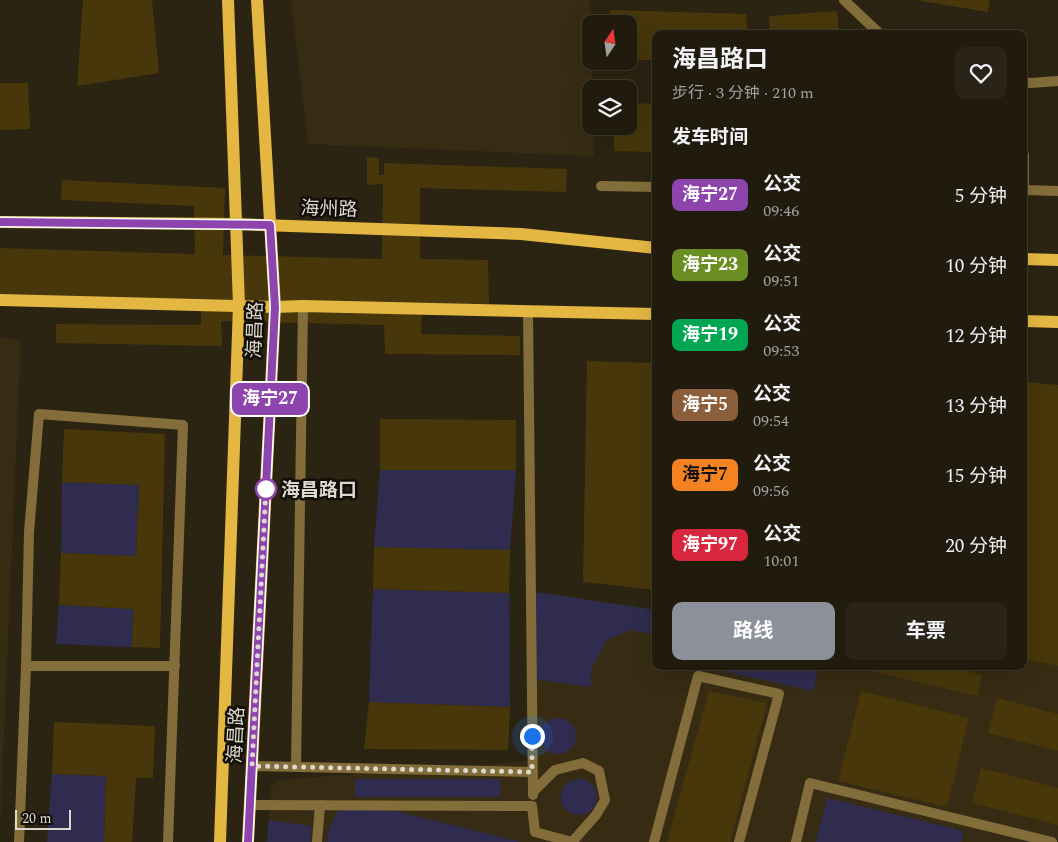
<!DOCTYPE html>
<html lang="zh">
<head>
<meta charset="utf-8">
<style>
  body { margin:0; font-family:Spectral,"Noto Sans SC",serif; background:#292417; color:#f1f3f6; height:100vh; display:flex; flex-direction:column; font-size:19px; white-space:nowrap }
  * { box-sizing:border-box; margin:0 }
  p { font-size:16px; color:#a2a19e }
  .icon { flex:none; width:28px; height:28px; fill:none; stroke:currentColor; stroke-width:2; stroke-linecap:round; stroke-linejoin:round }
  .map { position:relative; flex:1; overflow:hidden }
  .panel { position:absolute; left:652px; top:30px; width:375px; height:640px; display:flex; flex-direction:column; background:#211b0e; border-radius:10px; box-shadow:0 5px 20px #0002,0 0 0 1px #3e392e }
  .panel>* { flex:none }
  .badge { padding:0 10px; border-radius:8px; font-size:18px; line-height:32px }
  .needle { width:32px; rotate:13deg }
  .tools { position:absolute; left:582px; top:15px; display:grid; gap:10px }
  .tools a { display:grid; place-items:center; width:55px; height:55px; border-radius:10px; background:#211b0e; box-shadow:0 5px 20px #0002,0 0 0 1px #3e392e; font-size:25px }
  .scale { position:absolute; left:15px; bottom:12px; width:56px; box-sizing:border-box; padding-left:5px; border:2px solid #ddd8cd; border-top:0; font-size:14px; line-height:18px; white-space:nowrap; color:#ddd8cd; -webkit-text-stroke:4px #110e06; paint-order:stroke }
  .you { position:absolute; width:25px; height:25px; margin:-12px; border:4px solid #fff; border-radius:50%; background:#1a73e8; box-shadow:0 0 0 8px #1a73e833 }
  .map>.badge { position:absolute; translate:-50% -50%; box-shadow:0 0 0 2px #fff }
  h2 { padding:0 20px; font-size:19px; line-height:45px }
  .round { display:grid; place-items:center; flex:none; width:52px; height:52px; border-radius:10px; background:#292417 }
  .overview { display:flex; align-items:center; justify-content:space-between; height:85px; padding:0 20px }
  h1 { font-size:24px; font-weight:700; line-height:38px }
  .action { display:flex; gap:10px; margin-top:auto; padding:10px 20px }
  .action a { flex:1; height:58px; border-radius:10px; background:#8c9099; color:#fff; font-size:20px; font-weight:700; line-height:58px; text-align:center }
  .action a+a { background:#292417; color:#f1f3f6 }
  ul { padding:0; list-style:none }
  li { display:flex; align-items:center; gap:15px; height:70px; padding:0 20px }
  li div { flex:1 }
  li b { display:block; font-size:19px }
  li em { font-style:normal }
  li .badge { min-width:55px; font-weight:700; text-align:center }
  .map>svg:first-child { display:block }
</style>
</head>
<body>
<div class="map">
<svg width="1058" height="842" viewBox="0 0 1058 842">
  <rect width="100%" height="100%" fill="#2c2412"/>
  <!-- built -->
  <g fill="#372c13">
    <polygon points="291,0 590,0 593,89 591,89 591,126 593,126 594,156 308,144"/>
    <polygon points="0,338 21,339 0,827"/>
    <polygon points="536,592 656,610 656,666 1024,666 1024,659 1058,666 1058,842 267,842 271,788 277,780 532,761"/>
  </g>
  <!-- green -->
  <g fill="#2f2c50">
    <polygon points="380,470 516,470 510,550 374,547"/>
    <polygon points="62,482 139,485 136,556 61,553"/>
    <polygon points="373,589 509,593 510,707 369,702"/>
    <polygon points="536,592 656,610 656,635 631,630 606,640 591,670 591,687 534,679"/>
    <polygon points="59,605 133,609 132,647 56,644"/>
    <polygon points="701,666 819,666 813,691"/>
    <circle cx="558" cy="736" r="18"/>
    <polygon points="52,774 106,776 104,842 47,842"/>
    <circle cx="579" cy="797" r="18"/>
    <rect x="355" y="779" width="145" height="18"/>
    <polygon points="827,798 964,831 961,842 816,842"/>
    <polygon points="339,809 395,811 521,842 327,842 329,828"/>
    <polygon points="269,820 311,826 310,842 267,842"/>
  </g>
  <!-- building -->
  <g fill="#47370b">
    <polygon points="83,0 152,0 159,73 77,86"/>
    <polygon points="915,0 990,0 988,12"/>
    <polygon points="610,10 746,14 748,34 656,34 656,60 629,60 629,24 610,24"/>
    <polygon points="837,11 839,34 770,34 769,16"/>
    <polygon points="0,83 28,83 30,129 0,130"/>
    <polygon points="629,103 656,104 656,152 614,151 614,126 629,126"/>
    <polygon points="367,157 379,158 379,175 384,175 384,163 567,169 566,192 420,188 420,259 488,260 489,305 422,304 421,334 520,336 520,355 385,354 384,325 221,321 222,346 56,343 56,324 201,325 201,300 0,296 0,248 195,254 194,206 61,200 62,180 225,188 223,255 382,259 383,184 367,185"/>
    <polygon points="587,361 656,363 656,590 583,582"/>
    <polygon points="1024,382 1058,385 1058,666 1024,659"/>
    <polygon points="380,419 516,420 516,470 380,470"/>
    <polygon points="64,429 165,434 160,648 132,647 133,609 59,605 61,553 136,556 139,485 62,482"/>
    <polygon points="374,547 510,550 509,593 373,589"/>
    <polygon points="864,666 947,666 982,675 977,696 863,669"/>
    <polygon points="709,691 767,703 730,842 667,842"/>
    <polygon points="861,691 969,718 947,807 838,781"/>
    <polygon points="997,698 1058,714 1058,751 988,733"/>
    <polygon points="369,702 510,707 508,750 364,749"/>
    <polygon points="54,722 155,726 153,778 136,778 132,842 104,842 106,776 52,774"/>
    <polygon points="981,768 1058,788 1058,825 972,803"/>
  </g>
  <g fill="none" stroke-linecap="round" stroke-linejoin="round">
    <!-- service -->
    <g stroke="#836e3b" stroke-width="10">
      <polyline points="844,0 880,34"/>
      <polyline points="1024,82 1031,83 1058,81"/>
      <polyline points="1024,155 1024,193"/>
      <polyline points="601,186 656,187"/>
      <polyline points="1024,190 1058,191"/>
      <polyline points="528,311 533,792"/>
      <polyline points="26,666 175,666"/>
      <polyline points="252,766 532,772"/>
      <polyline points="296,767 303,306"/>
      <polyline points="533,795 533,792 555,770 583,763 599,771 605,800 596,815 572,842"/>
      <polyline points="250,805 532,806 535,832 572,842"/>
      <polyline points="19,842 26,666 29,532 39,414 183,425 168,842"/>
      <polyline points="317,842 320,805"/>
      <polyline points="654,842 698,676 779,694 739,842"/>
      <polyline points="796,842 810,783 1052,842"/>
    </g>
    <!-- primary -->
    <g stroke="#e4b742" stroke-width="12">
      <polyline points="0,222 236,224 521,234 656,248"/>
      <polyline points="1024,259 1058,260"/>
      <polyline points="0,300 275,307 303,306 656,314"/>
      <polyline points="1024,321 1058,322"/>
      <polyline points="220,842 239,305 228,0"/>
      <polyline points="248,842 275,307 257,0"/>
    </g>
  </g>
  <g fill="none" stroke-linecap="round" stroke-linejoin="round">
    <defs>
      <polyline id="line" points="0,222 270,225 275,307 248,842"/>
    </defs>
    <!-- line casing -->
    <use href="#line" stroke="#fff" stroke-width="11"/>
    <!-- line -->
    <use href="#line" stroke="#8e44ad" stroke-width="8"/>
    <!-- walk -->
    <polyline stroke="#ddd8cd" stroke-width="5" stroke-dasharray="0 9" points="266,489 266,487 252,766 532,772 532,736"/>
  </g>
  <!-- markers -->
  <circle fill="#fff" stroke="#8e44ad" stroke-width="2.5" cx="266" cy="489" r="10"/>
  <g text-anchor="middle" stroke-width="5" stroke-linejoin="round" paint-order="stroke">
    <!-- street labels -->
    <g font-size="19" fill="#ddd8cd" stroke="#110e06">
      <text transform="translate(329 208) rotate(2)" y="7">海州路</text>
      <text transform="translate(254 330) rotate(-88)" y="7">海昌路</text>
      <text transform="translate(235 735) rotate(-87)" y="7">海昌路</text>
    </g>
    <!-- stop labels -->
    <g font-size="19" font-weight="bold" fill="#ddd8cd" stroke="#110e06" text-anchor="start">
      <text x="281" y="496">海昌路口</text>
    </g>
  </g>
</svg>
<div class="tools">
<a><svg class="needle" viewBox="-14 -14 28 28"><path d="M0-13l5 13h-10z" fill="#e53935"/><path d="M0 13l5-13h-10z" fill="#a2a19e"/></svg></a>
<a><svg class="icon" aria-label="layers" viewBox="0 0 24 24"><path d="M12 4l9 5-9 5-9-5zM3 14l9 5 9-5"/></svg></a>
</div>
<div class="scale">20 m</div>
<div class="you" style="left:532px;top:736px"></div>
<b class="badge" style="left:270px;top:399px;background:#8e44ad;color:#fff">海宁27</b>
<section class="panel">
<div class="overview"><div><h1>海昌路口</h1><p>步行 · 3 分钟 · 210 m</p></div><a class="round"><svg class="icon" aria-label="heart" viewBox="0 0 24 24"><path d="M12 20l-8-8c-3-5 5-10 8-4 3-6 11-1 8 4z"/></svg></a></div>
<h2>发车时间</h2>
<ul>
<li><span class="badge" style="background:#8e44ad;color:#fff">海宁27</span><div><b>公交</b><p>09:46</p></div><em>5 分钟</em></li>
<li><span class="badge" style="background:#6b8e23;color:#fff">海宁23</span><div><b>公交</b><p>09:51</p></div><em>10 分钟</em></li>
<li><span class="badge" style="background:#00a651;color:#fff">海宁19</span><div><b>公交</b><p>09:53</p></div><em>12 分钟</em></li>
<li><span class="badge" style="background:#8b5e3c;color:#fff">海宁5</span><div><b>公交</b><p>09:54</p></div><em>13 分钟</em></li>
<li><span class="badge" style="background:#f58220;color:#111">海宁7</span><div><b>公交</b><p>09:56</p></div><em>15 分钟</em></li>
<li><span class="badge" style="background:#d7263d;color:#fff">海宁97</span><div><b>公交</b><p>10:01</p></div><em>20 分钟</em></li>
</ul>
<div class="action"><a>路线</a><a>车票</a></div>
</section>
</div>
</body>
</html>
